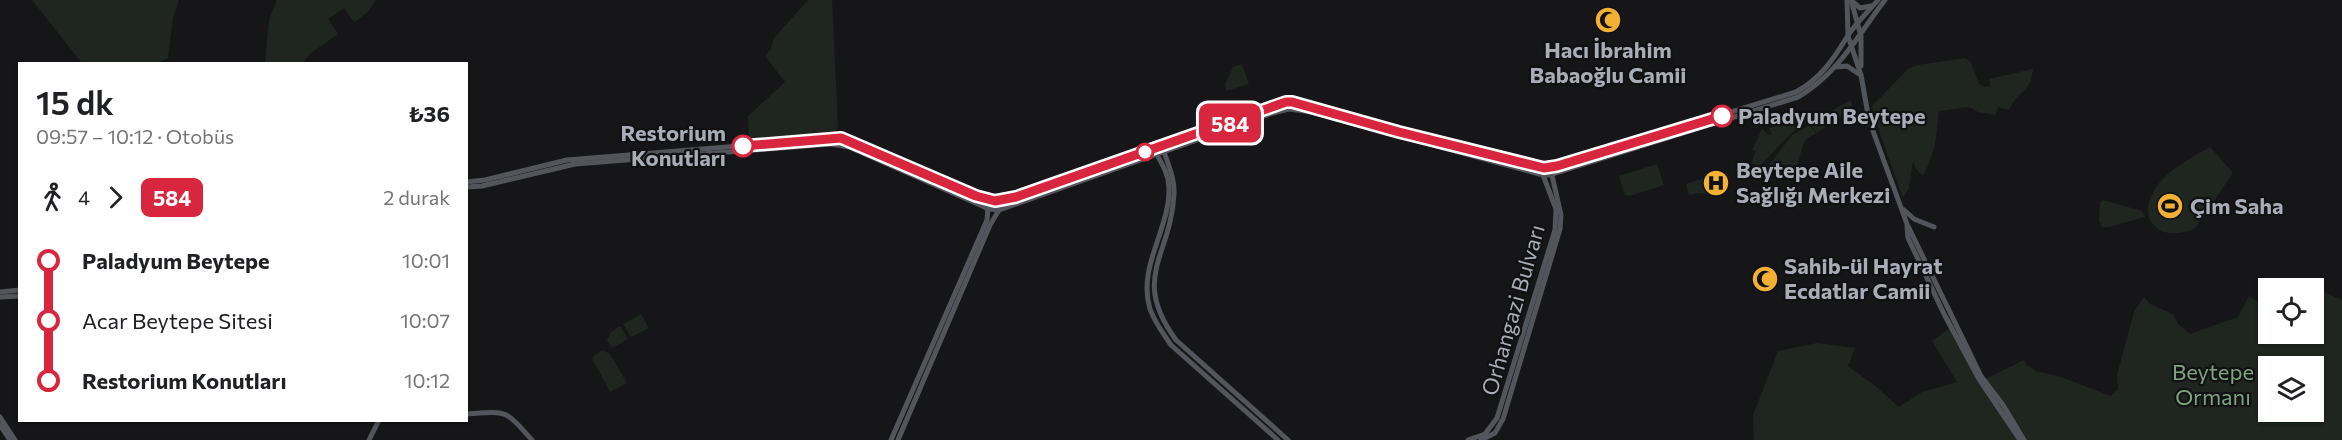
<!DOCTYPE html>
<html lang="tr">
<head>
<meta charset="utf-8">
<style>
  body { margin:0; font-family:Commissioner,sans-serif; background:#f2f2f2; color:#202124; height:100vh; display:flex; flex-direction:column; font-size:22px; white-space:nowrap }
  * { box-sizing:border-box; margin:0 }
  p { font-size:20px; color:#757577 }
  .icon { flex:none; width:33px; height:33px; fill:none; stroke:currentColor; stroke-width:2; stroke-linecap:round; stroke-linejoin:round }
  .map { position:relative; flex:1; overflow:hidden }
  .drawer { position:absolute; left:18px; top:62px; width:450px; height:360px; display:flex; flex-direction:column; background:#fff; border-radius:0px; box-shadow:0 2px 4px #0004 }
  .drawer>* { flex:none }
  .badge { padding:0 12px; border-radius:9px; font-size:21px; line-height:39px }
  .tools { position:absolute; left:2258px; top:278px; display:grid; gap:12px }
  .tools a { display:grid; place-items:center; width:66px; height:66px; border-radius:0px; background:#fff; box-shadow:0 2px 4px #0004; font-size:30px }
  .map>.badge { position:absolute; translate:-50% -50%; box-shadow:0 0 0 3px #fff }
  .legs { display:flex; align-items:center; gap:9px; height:66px; padding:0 18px; font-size:20px }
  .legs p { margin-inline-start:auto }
  .overview { display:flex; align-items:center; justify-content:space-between; height:102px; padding:0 18px }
  h1 { font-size:33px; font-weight:600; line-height:45px }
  ul { padding:0 18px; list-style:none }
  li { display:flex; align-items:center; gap:21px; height:60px; font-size:22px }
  li i { display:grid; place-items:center; width:9px; height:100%; margin:0 8px; background:currentColor }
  li i::after { content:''; width:15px; height:15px; margin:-8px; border:4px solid; border-radius:50%; background:#fff }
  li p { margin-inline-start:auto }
  li:first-child i { background:linear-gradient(#0000 50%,currentColor 0) }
  li:last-child i { background:linear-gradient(currentColor 50%,#0000 0) }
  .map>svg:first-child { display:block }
</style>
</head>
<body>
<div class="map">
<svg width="2342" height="440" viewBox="0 0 2342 440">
  <rect width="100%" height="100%" fill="#161618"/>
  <!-- green -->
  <g fill="#1e261f" fill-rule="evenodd">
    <polygon points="32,0 179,0 173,18 168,58 157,63 82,63"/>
    <polygon points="277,0 376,0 368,12 354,22 344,8 328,19 338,34 311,53 303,63 265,63 269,20"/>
    <polygon points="808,0 832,0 838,126 834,136 749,145 748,116 785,82 765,56 771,49 774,38"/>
    <path d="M1965,58L1970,61L1979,84L1985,87L1990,86L1989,79L2033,69C2031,93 2018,90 2009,110L1998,107L1995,115L1978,112L1969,107L1939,111C1936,138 1936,151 1923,176L1916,169L1913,161L1909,188L1903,198L1874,117L1872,106L1908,69L1917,65Z"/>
    <polygon points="1242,64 1249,84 1226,91 1225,84 1233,67"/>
    <polygon points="1850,100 1853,105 1844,111 1845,114 1816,133 1811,124"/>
    <path d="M1803,119L1804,124C1786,135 1775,152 1759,166L1751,163L1756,151L1752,150L1762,129L1769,135L1772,134L1769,128Z"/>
    <polygon points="1810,125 1816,134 1807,138 1804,143 1792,180 1766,169 1792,135"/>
    <path d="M2210,147L2233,173L2195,228C2164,244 2134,222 2155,189C2167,170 2191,158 2210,147Z"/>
    <polygon points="1657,164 1664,185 1629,196 1625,195 1619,176"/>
    <polygon points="1706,178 1711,185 1715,186 1718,195 1700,193 1689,195 1686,184"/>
    <polygon points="2103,200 2142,211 2145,217 2109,227 2102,227 2099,221 2100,202"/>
    <path d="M2324,292L2342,300V440H1754L1753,415L1778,351L1817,343L1855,348L1848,366L1873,384L1899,407L1922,392L1957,382L1932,341L1950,328L1979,382L2024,360L2026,365L2036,371L2061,377L2111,396L2118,389L2117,375L2134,312L2144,297L2150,304L2173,314L2178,324L2190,334L2238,317L2249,296L2268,308V333H2313V311ZM2268,366H2313V411H2268Z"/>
    <polygon points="641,314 649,328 631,337 623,324"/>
    <polygon points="620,326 628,339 612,348 607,340 611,332"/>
    <polygon points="602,350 610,354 627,383 610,392 592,358"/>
  </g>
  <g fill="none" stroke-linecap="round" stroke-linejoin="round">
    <!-- major -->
    <g stroke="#53555c" stroke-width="5">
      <polyline points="1847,0 1848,36 1861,75 1869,120 1907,224 1981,376 2003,405 2024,440"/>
      <polyline points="1851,0 1861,36 1861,66"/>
      <polyline points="1853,2 1860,8 1871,6"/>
      <polyline points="1835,67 1847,66 1859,74"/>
      <path d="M1163,149C1168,164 1175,179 1174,194C1171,257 1130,277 1176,340L1288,440"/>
      <path d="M1156,153C1162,164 1169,175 1169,188C1170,229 1137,267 1150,309C1155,323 1163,333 1171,345L1278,440"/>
      <path d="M466,182L485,180L567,160L838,138L976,196L995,201L1013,198L1289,101L1533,167L1549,168L1796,92C1820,79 1833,60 1847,37C1855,24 1868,12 1878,0"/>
      <polyline points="466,187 482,186 575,164 831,144 849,147 989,209 999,210"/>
      <path d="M999,210L1273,113L1289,109L1312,112L1539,174L1549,175L1798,97C1838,74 1858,35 1885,0"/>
      <polyline points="1904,210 1914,219 1934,227"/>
      <polyline points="1907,226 1908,238 1944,314 1979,379 2020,440"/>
      <polyline points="0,292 20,290"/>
      <polyline points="0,297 20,296"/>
      <path d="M466,414C508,411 504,409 532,440"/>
      <polyline points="0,417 15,440"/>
      <polyline points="0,425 10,440"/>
      <polyline points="369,440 379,420"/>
      <polyline points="891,440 987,220 988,208"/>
      <polyline points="898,440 990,225 999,210"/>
      <polyline points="1468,440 1485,434 1497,418 1555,230 1556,209 1543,175"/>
      <polyline points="1481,440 1495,433 1503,419 1560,229 1561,215 1551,171"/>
    </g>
  </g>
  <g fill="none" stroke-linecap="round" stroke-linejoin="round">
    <defs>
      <polyline id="line-1" points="743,146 841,138 976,196 995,201 1016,197 1286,102 1292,102 1399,132 1544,168 1557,166 1722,116"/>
    </defs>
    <!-- line-1 casing -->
    <use href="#line-1" stroke="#fff" stroke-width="14"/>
    <!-- line-1 -->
    <use href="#line-1" stroke="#d7263d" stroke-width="9"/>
  </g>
  <!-- icons -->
  <defs>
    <symbol id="mosque-disc" viewBox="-11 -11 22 22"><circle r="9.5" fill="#f2b134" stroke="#111113"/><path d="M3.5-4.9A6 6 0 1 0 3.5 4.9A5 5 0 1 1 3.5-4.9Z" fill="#111"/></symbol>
    <symbol id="hospital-disc" viewBox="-11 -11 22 22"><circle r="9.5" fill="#f2b134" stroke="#111113"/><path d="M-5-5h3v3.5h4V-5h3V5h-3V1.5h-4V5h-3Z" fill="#111"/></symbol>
    <symbol id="stadium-disc" viewBox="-11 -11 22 22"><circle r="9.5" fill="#f2b134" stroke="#111113"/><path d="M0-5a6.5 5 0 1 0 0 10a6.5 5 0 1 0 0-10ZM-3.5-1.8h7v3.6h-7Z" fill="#111"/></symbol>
  </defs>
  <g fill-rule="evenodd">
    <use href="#mosque-disc" x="1593" y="5" width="30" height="30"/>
    <use href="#hospital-disc" x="1701" y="168" width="30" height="30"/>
    <use href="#stadium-disc" x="2155" y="191" width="30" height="30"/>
    <use href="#mosque-disc" x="1750" y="264" width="30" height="30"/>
  </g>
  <!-- markers -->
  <g fill="#fff" stroke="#d7263d" stroke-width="3">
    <circle cx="1722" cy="116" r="10"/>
    <circle cx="743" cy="146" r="10"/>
    <circle cx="1145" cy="152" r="8"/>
  </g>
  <g text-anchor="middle" stroke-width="4.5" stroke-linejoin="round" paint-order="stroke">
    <!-- poi labels -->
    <g font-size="22" font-weight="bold" fill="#a8adb8" stroke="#111113" text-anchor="start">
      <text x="1608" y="58" text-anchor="middle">Hacı İbrahim<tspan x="1608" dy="25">Babaoğlu Camii</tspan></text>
      <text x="1736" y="178">Beytepe Aile<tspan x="1736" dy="25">Sağlığı Merkezi</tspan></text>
      <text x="2190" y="214">Çim Saha</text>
      <text x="1784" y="274">Sahib-ül Hayrat<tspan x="1784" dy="25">Ecdatlar Camii</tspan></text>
    </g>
    <!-- stop labels -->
    <g font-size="22" font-weight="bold" fill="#a8adb8" stroke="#111113" text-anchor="start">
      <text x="1738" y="124">Paladyum Beytepe</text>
      <text x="726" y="141" text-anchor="end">Restorium<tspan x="726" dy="25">Konutları</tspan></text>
    </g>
    <!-- street labels -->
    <g font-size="22" fill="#a8adb8" stroke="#111113">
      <text transform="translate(1513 310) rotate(-74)" y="8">Orhangazi Bulvarı</text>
    </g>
    <!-- park labels -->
    <g font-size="22" fill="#7fa381" stroke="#111113">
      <text x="2213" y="380">Beytepe<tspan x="2213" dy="25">Ormanı</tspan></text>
    </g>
  </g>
</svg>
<div class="tools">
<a><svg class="icon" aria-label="locate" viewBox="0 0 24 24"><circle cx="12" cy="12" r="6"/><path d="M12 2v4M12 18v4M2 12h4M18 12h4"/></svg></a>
<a><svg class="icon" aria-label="layers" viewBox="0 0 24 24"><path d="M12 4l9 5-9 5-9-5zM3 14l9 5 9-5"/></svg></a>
</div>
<b class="badge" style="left:1230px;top:123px;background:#d7263d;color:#fff">584</b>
<section class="drawer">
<div class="overview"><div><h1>15 dk</h1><p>09:57 – 10:12 · Otobüs</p></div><b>₺36</b></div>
<div class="legs"><svg class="icon" aria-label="walk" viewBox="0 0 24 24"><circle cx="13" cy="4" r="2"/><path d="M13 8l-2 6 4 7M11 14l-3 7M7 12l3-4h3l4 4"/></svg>4<svg class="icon" aria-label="forward" viewBox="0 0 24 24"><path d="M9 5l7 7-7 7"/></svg><b class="badge" style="background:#d7263d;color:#fff">584</b><p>2 durak</p></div>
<ul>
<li><i style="color:#d7263d"></i><b>Paladyum Beytepe</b><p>10:01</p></li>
<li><i style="color:#d7263d"></i><span>Acar Beytepe Sitesi</span><p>10:07</p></li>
<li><i style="color:#d7263d"></i><b>Restorium Konutları</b><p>10:12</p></li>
</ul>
</section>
</div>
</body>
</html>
